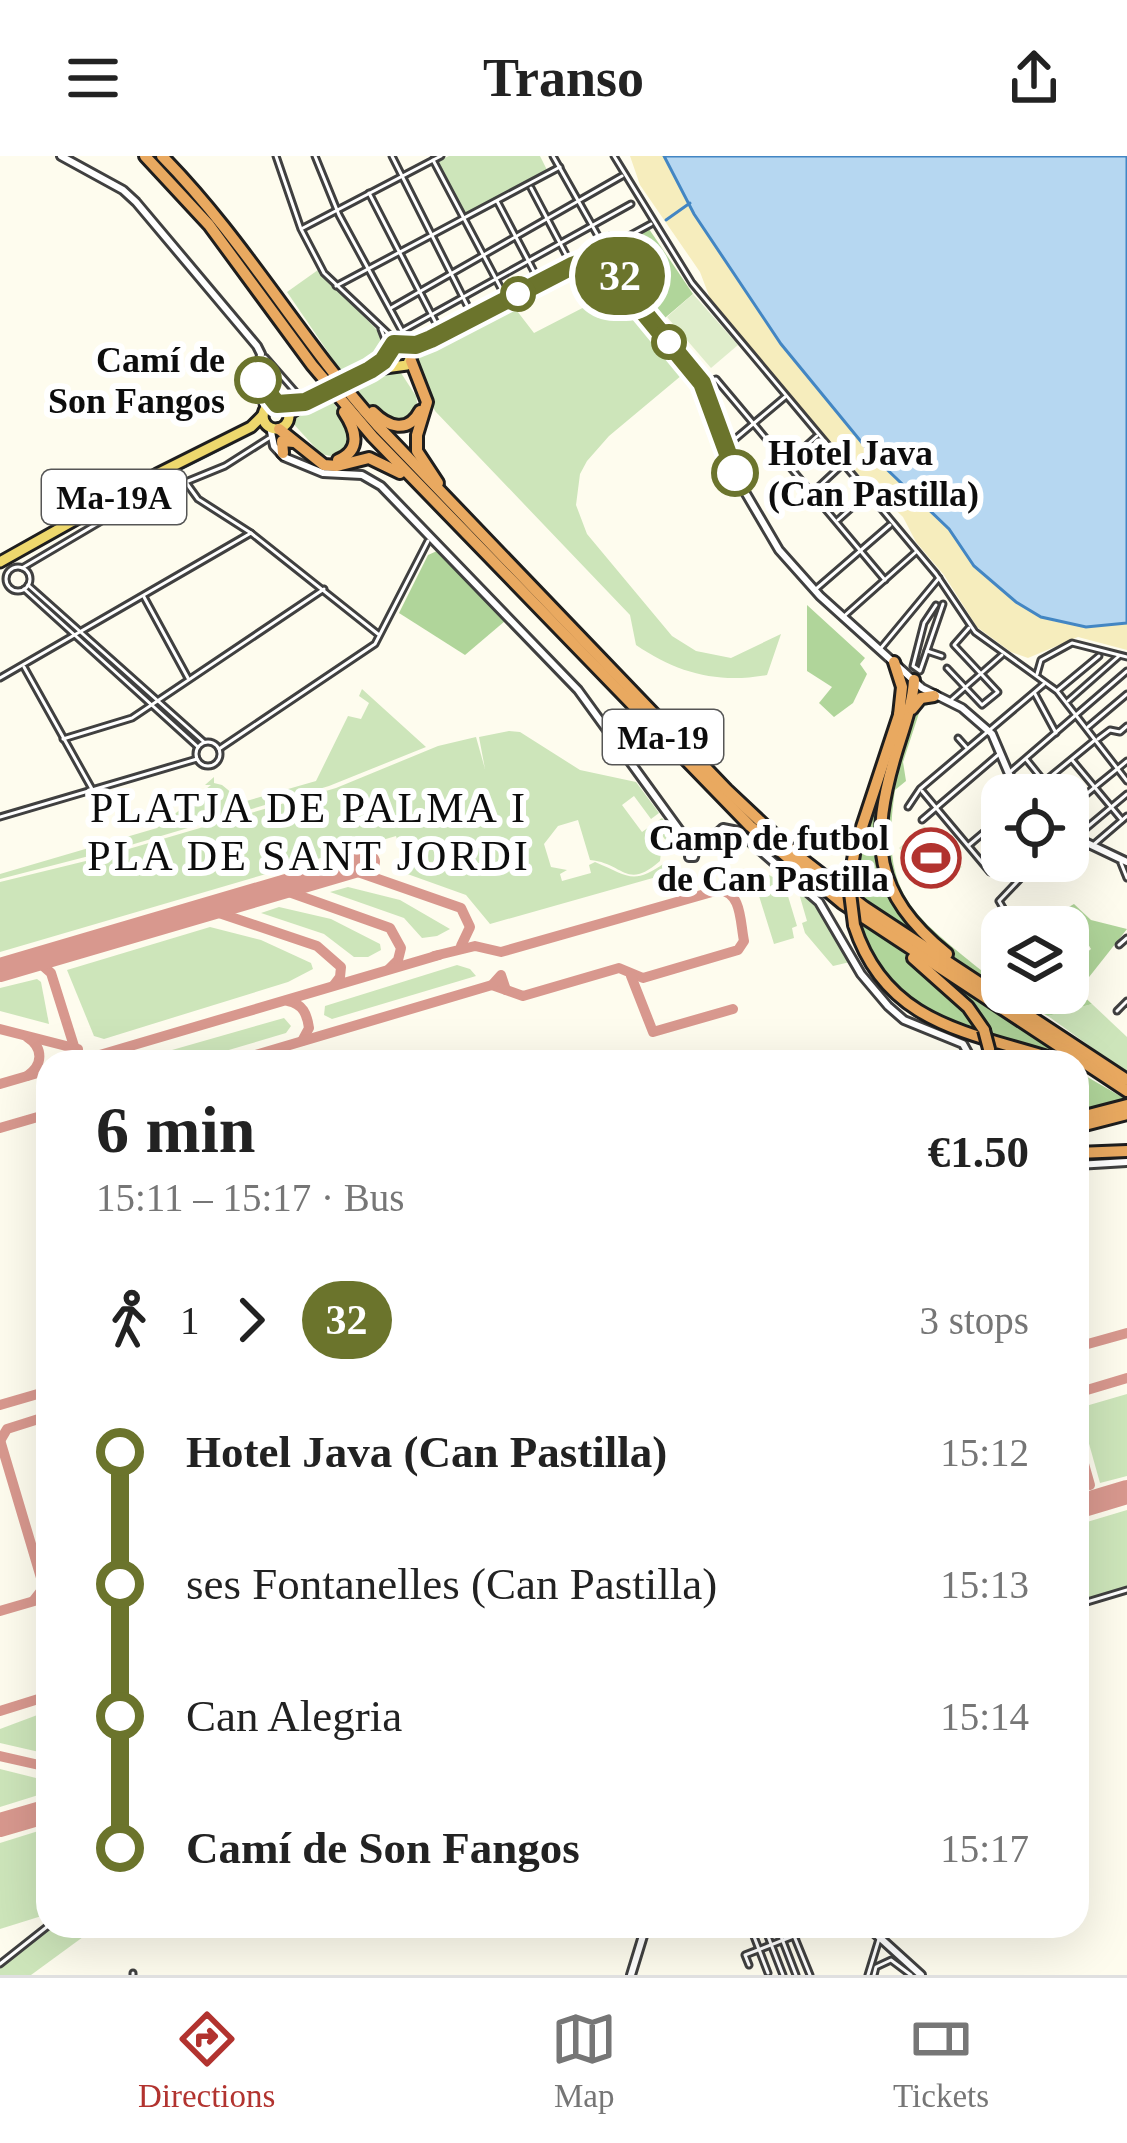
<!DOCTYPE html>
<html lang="en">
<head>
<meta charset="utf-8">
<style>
  body { margin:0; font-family:"Times New Roman",serif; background:#f6f6f6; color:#222; height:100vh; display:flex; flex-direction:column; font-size:45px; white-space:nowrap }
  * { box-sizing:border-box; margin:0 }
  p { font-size:39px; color:#767676 }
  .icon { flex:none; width:66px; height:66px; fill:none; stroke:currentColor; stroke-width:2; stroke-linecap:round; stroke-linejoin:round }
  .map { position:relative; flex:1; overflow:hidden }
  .panel { position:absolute; left:36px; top:894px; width:1053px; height:888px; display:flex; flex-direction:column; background:#fff; border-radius:36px; box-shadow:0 12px 48px #0002 }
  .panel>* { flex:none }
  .badge { padding:0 24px; border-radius:39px; font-size:42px; line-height:78px }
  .buttons { position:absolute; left:981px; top:618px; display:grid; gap:24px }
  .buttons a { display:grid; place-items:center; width:108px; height:108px; border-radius:24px; background:#fff; box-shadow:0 12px 48px #0002; font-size:60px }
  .map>.badge { position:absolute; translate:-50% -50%; box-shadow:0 0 0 6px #fff }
  .legs { display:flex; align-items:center; gap:18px; height:132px; padding:0 60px; font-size:39px }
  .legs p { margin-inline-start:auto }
  .overview { display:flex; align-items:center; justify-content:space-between; height:204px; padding:0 60px }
  h1 { font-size:66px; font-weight:600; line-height:90px }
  ul { padding:0 60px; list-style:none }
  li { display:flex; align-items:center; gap:42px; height:132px; font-size:45px }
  li i { display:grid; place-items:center; width:18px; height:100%; margin:0 15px; background:currentColor }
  li i::after { content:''; width:30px; height:30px; margin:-15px; border:9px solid; border-radius:50%; background:#fff }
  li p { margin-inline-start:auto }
  li:first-child i { background:linear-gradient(#0000 50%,currentColor 0) }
  li:last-child i { background:linear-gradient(currentColor 50%,#0000 0) }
  header { display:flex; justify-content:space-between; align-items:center; height:156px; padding:0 60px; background:#fff; font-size:54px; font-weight:600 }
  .tab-bar { display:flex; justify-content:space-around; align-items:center; height:168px; border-top:3px solid #e0e0e0; background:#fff; font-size:33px; color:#767676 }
  .tab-bar a { display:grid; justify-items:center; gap:6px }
  .tab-bar .selected { color:#b2332f }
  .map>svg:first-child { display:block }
</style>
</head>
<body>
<header><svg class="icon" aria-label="menu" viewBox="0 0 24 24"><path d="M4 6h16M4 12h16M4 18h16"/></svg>Transo<svg class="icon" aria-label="share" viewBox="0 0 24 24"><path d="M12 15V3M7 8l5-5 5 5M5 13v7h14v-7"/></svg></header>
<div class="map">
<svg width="1127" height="1819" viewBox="0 0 1127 1819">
  <rect width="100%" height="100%" fill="#fefcee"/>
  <!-- green -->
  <g fill="#cde5ba">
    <polygon points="449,0 540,0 547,14 465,57 438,5"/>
    <polygon points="318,114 384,181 381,202 345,221 287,136"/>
    <path d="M609,135L613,142L626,135L688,214L609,280L587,305L580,318L576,349L587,378L672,480L696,495L731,502L781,478L767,519C718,528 677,517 636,489L630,459L435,255L414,210L420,200L514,151L534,177L598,144L602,149Z"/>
    <polygon points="379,213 401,217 416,240 418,252 404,267 385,264 350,228"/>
    <polygon points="328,239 347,266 350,292 335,301 321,298 290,264 291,259"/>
    <polygon points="362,533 426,591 329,630 124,691 0,723 0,718 157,672 211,629 205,629 214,621 214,627 222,629 243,646 316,625 348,560 361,563 369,547 359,540"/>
    <path d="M509,575L520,576L580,614L636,626L659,657L651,663L634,640L622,649L642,676L662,662L679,684L675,692L663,694L669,689L656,671L645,680L658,697L661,696L660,705C626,735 624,707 590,704L578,664L558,670L544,688L551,711L567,714L560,718L562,725L591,717L589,709L595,706C629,720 632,730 666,706L674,716L490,768L466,739L399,715L406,713L396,680L0,796V726L98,702L336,632L438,590L476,581L485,613L479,581Z"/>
    <path d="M725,674L739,678L813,743L850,806L833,810L805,777L802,767L807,765L798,734L792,735L789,727C756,702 749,673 702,695Z"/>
    <polygon points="769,719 784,727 797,770 792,772 794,782 774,788 754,724"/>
    <polygon points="348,731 400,744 450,773 437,780 422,782 404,762 330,736"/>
    <polygon points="279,751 331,763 380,788 381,794 368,801 354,801 324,778 261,757"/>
    <polygon points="210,771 261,784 311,807 313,813 288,826 104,883 94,880 67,814"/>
    <polygon points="457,809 470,813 476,820 332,863 324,859 325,850"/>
    <polygon points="37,823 41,826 49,868 0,855 0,832"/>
    <polygon points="1092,848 1127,881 1127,917 1048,860"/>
    <polygon points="284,862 291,870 286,877 188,906 130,906"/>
    <polygon points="1127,1238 1127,1320 1100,1327 1079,1252"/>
    <polygon points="1127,1354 1127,1431 1077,1446 1077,1369"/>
    <polygon points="48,1555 48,1598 0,1587 0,1573"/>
    <polygon points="0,1613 48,1625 48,1636 0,1651"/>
    <polygon points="48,1672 48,1758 0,1773 0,1687"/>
    <polygon points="52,1770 98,1770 31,1819 0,1819 0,1811"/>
  </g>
  <!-- forest -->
  <g fill="#b0d59a">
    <polygon points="649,73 693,138 659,167 619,105 626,87"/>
    <polygon points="437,395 505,465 465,499 399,457 428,399"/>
    <polygon points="807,449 865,502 860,508 867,518 853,547 834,561 819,547 832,531 807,515"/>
    <path d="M934,543L938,546L921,551L903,606L906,625L895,634C880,738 909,756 986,818L982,823C958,804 931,786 912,762C862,698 893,617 917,550Z"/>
    <path d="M888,602C870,692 864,725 934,793L853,735L857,694Z"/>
    <polygon points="1074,748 1091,764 1127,773 1078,835 1092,848 1048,860 1028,850 1042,837 1068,837 1068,812 1091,793 1074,765 1066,771 1034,771"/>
    <path d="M856,761C902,796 951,829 981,880C906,845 889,841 856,761Z"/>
    <path d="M911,797L1075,906L989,881C977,843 940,821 911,797Z"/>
    <polygon points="1077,915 1127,944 1077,958"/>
  </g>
  <!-- sand -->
  <polygon fill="#f6edbd" points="630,0 664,0 694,58 781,188 872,299 949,373 974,410 1016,446 1053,465 1086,471 1127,467 1127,494 1078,481 1028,502 1011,496 977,471 944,419 916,386 903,361 850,310 711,145 700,116 640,29"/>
  <!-- pitch -->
  <g fill="#dfedcb">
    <polygon points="693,138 738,189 711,212 667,161"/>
    <polygon points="924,670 962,711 937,733 899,692"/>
  </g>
  <!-- water -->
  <polygon fill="#b6d7f1" stroke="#4386c3" stroke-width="3" points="664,0 1127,0 1127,467 1086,471 1041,461 1016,446 974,410 949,373 872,299 781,188 694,58"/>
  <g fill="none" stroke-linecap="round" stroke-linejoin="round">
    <!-- stream -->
    <g stroke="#4386c3" stroke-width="3">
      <polyline points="666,64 690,47"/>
      <polyline points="424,194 593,106"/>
      <polyline points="127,340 232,287"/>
      <polyline points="0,411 19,400"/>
    </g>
    <!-- taxiway -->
    <g stroke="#d8988e" stroke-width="10">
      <polyline points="340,714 355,715 461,752 470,771 461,790"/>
      <polyline points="271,735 286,735 390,772 401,792 398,804 389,813"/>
      <polyline points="201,755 216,756 317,790 341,811 340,821 334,829"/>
      <path d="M434,800L475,790L501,796L719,734C742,736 740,766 744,785L738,794L643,822L619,812L523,840L492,829"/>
      <polyline points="26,807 42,809 51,817 79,906"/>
      <polyline points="631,820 653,876 733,853"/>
      <path d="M288,845C303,848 307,858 309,872L302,885"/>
      <polyline points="0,873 78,893"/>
      <polyline points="76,906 439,799"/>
      <polyline points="232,906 492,829 501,819 506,834"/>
      <path d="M27,920C43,909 44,892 27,881"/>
      <polyline points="0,928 48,914"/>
      <polyline points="0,972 48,958"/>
      <polyline points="1077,1191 1127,1177"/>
      <polyline points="1077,1237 1127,1222"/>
      <polyline points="0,1249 48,1235"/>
      <polyline points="1077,1283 1090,1329"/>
      <polyline points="0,1284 42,1425"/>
      <polyline points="0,1285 7,1273 48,1260"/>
      <polyline points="34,1444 41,1435 42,1425 48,1433"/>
      <polyline points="0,1455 48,1441"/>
      <polyline points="0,1555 48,1540"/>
      <polyline points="0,1600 48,1611"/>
    </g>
    <!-- runway -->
    <g stroke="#d8988e" stroke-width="24">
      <polyline points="0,814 368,706"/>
      <polyline points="1077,1351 1127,1336"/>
      <polyline points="0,1669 48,1655"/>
    </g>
    <defs>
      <g id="minor">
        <polyline points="276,0 301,73 324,117 394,183"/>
        <polyline points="315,0 339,59 402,175 631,48"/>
        <polyline points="392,0 472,159"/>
        <polyline points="553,0 602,87"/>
        <polyline points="614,0 692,127 936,418 975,476 1057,535 1127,625"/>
        <polyline points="433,4 505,140"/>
        <polyline points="531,32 571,108"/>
        <polyline points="369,37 440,175"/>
        <polyline points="497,45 539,125"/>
        <polyline points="303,72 441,0"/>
        <polyline points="618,86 651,68"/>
        <polyline points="336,130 560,11"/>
        <polyline points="391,152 622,20"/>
        <polyline points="381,173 388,191"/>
        <polyline points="265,201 299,240"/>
        <polyline points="705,226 716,223 885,424"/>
        <polyline points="728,289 785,241"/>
        <polyline points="788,306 817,280"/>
        <polyline points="185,325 198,343 251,377 378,478"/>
        <polyline points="814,335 842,309"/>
        <polyline points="838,364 867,338"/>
        <circle cx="18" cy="423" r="12"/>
        <polyline points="22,412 127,350 225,310 269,282"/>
        <polyline points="28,429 204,586"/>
        <polyline points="24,433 198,591"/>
        <polyline points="816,433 890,369"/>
        <polyline points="144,441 188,522"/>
        <polyline points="936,449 924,467 913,510 920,515 943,448"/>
        <polyline points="843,461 916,396"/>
        <polyline points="881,492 939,422"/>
        <polyline points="927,495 942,500"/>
        <polyline points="24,511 92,633"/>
        <polyline points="947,512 982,549 998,536 954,489 969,472"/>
        <polyline points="1037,518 1041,504 1072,487 1127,501"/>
        <polyline points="0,522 251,377"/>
        <polyline points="1058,534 1099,500"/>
        <polyline points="1035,538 1056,577"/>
        <polyline points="951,544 1002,499"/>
        <polyline points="1068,545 1119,500"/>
        <polyline points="1088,571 1127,538"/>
        <polyline points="958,582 967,592"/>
        <polyline points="63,583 132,562 324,433"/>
        <polyline points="1098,583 1110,574 1120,576 1127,570"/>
        <circle cx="208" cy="598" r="12"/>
        <polyline points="219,593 375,488 428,385"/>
        <polyline points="1026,603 1055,639"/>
        <polyline points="1072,604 1122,664"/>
        <polyline points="1011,615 1127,515"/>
        <polyline points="922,635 990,716"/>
        <polyline points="1028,639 1095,584"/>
        <polyline points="908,651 920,633 1044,528"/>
        <polyline points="1068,653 1127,605"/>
        <polyline points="1069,656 1083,672"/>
        <polyline points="0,661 197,603"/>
        <polyline points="922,664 998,599"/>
        <polyline points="1078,679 1127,638"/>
        <polyline points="969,689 1002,661"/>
        <polyline points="1092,690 1127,660"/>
        <polyline points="1068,695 1087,691"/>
        <polyline points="1121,707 1127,722"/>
        <polyline points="1006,757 999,745 1037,705"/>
        <polyline points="1119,789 1127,782"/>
        <polyline points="1117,855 1127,845"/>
        <polyline points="1077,1449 1127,1434"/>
        <polyline points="750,1770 768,1817"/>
        <polyline points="764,1770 783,1819"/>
        <polyline points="777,1770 796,1819"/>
        <polyline points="790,1770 810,1819"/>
        <polyline points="0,1808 48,1770"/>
        <polyline points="749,1809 745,1799 819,1770"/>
        <polyline points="133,1817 133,1819"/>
        <polyline points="868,1819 879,1783"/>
        <polyline points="874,1819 876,1811 891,1804 911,1819"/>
      </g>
      <g id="tertiary">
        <polyline points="61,0 123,34 136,46 257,190 261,198 258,224 265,254"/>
        <polyline points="615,111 619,89 609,82 602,88 604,97 637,148 702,228 738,324 779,394 820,440 922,532 962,552 992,578 1018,639"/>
        <polyline points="413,198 431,183 572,110 605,98"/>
        <polyline points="266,237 277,248"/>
        <polyline points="270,271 274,290 284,301 323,317 362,319 381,330 578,534 686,683 689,696"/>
        <polyline points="1068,678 1127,706"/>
        <polyline points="691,690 699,694 723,672 738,675 819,746 861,818 888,850 904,864 963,888 973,906"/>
        <polygon points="690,695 695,697 694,701 689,701"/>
        <polyline points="1077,1009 1127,1006"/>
        <polyline points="867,1770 921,1819"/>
        <polyline points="631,1819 646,1770"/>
      </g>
      <g id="primary">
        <polyline points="370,214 407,209 412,199 406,189 398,187 389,192 387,201 392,210"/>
        <circle cx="276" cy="260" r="13"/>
        <polyline points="289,258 314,242"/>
        <polyline points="0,406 157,318 251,271 263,259"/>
      </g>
      <g id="motorway">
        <polyline points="145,0 209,69 312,209 373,281 750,670 842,747 1127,935"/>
        <path d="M162,0C243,82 300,183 377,269L727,634L793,696L864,751L1127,924"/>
        <polyline points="411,205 427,246 417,279 417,295 438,327"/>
        <path d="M373,256C388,271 408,278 420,255"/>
        <polyline points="279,273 324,309 337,310 369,302 400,317"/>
        <polyline points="283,297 282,285 294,286"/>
        <path d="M338,304C362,294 356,274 344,256"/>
        <polyline points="894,506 902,531 899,559"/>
        <path d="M914,524C913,547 903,574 896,597C870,685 872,737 947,798"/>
        <polyline points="912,553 921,542 934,540"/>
        <polyline points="849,729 855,692 901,553"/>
        <path d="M854,769C887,872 974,876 1063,906"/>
        <polyline points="913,802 968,851 984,874"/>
        <polyline points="989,893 990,906"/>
        <polyline points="1077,962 1127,949"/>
        <polyline points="1077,971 1127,958"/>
        <polyline points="1077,997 1127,995"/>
      </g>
    </defs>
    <!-- minor casing -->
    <use href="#minor" stroke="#404040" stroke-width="9"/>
    <!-- tertiary casing -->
    <use href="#tertiary" stroke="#404040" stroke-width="12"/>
    <!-- primary casing -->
    <use href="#primary" stroke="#1e1e1e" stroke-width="15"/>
    <!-- motorway casing -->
    <use href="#motorway" stroke="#1e1e1e" stroke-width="16"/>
    <!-- minor -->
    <use href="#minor" stroke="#fff" stroke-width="3"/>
    <!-- tertiary -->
    <use href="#tertiary" stroke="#fff" stroke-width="6"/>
    <!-- primary -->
    <use href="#primary" stroke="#eed86d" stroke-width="9"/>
    <!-- motorway -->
    <use href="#motorway" stroke="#e9a960" stroke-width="10"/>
    <defs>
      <polyline id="primary-bridge" points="314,242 357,221"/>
      <g id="motorway-bridge">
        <polyline points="849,729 854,769"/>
        <polyline points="984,874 989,893"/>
      </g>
    </defs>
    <!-- primary-bridge casing -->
    <use href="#primary-bridge" stroke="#1e1e1e" stroke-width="15" stroke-linecap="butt"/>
    <!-- motorway-bridge casing -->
    <use href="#motorway-bridge" stroke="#1e1e1e" stroke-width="16" stroke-linecap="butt"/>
    <!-- primary-bridge -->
    <use href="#primary-bridge" stroke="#eed86d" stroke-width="9"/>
    <!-- motorway-bridge -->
    <use href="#motorway-bridge" stroke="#e9a960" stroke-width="10"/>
  </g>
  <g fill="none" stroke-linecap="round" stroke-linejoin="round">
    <defs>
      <polyline id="line-1" points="258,224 277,248 305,246 370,214 383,205 394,188 416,189 431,183 572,110 604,98 637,148 702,227 735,317"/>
    </defs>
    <!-- line-1 casing -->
    <use href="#line-1" stroke="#fff" stroke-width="27"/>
    <!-- line-1 -->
    <use href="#line-1" stroke="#6b742c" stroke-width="18"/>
  </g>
  <!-- icons -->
  <defs>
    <symbol id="stadium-ring" viewBox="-11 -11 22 22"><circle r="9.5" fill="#fff" stroke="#b2332f" stroke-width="1.5"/><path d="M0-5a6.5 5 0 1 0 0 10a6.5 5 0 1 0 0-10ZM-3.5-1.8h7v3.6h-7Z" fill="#b2332f"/></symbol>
  </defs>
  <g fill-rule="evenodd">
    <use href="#stadium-ring" x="898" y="669" width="66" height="66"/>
  </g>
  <!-- markers -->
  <g fill="#fff" stroke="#6b742c" stroke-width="6">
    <circle cx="518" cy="138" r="15"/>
    <circle cx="669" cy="186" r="15"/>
    <circle cx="258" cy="224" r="21"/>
    <circle cx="735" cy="317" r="21"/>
  </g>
  <g text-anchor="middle" stroke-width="12" stroke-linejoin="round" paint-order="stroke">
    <!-- shield labels -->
    <g fill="#fff" stroke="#565656" stroke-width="3">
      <rect x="42" y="314" width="144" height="54" rx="9"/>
      <rect x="603" y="554" width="120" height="54" rx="9"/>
    </g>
    <g font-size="33" font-weight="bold" fill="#0d0d0d">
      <text x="114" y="353">Ma-19A</text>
      <text x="663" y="593">Ma-19</text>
    </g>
    <!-- stop labels -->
    <g font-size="36" font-weight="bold" fill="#0d0d0d" stroke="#fff" text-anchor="end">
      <text x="225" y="216">Camí de<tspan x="225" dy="41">Son Fangos</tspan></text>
      <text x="768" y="309" text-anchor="start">Hotel Java<tspan x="768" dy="41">(Can Pastilla)</tspan></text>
    </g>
    <!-- poi labels -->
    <g font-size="36" font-weight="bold" fill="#0d0d0d" stroke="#fff" text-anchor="end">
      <text x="889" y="694">Camp de futbol<tspan x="889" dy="41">de Can Pastilla</tspan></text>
    </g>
    <!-- quarter labels -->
    <g font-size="42" letter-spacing="3" fill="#0d0d0d" stroke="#fff">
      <text x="309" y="666">PLATJA DE PALMA I<tspan x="309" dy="48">PLA DE SANT JORDI</tspan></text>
    </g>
  </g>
</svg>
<div class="buttons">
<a><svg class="icon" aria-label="locate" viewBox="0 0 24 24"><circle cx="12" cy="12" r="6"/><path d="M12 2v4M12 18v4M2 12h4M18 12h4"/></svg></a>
<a><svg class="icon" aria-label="layers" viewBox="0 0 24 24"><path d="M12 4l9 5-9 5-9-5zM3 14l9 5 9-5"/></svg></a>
</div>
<b class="badge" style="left:620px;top:120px;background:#6b742c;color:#fff">32</b>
<section class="panel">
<div class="overview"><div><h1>6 min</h1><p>15:11 – 15:17 · Bus</p></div><b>€1.50</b></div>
<div class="legs"><svg class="icon" aria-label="walk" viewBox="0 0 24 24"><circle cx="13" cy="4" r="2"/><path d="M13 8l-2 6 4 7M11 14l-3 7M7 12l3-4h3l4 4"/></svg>1<svg class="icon" aria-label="forward" viewBox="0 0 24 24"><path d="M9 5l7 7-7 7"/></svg><b class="badge" style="background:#6b742c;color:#fff">32</b><p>3 stops</p></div>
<ul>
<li><i style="color:#6b742c"></i><b>Hotel Java (Can Pastilla)</b><p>15:12</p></li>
<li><i style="color:#6b742c"></i><span>ses Fontanelles (Can Pastilla)</span><p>15:13</p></li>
<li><i style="color:#6b742c"></i><span>Can Alegria</span><p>15:14</p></li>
<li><i style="color:#6b742c"></i><b>Camí de Son Fangos</b><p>15:17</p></li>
</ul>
</section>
</div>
<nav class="tab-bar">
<a class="selected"><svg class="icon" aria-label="directions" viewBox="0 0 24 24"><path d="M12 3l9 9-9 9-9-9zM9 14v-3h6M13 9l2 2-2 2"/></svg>Directions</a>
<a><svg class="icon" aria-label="map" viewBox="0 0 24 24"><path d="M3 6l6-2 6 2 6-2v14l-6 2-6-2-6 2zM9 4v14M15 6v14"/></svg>Map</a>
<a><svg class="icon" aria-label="tickets" viewBox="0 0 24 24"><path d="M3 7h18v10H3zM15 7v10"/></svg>Tickets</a>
</nav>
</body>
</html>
